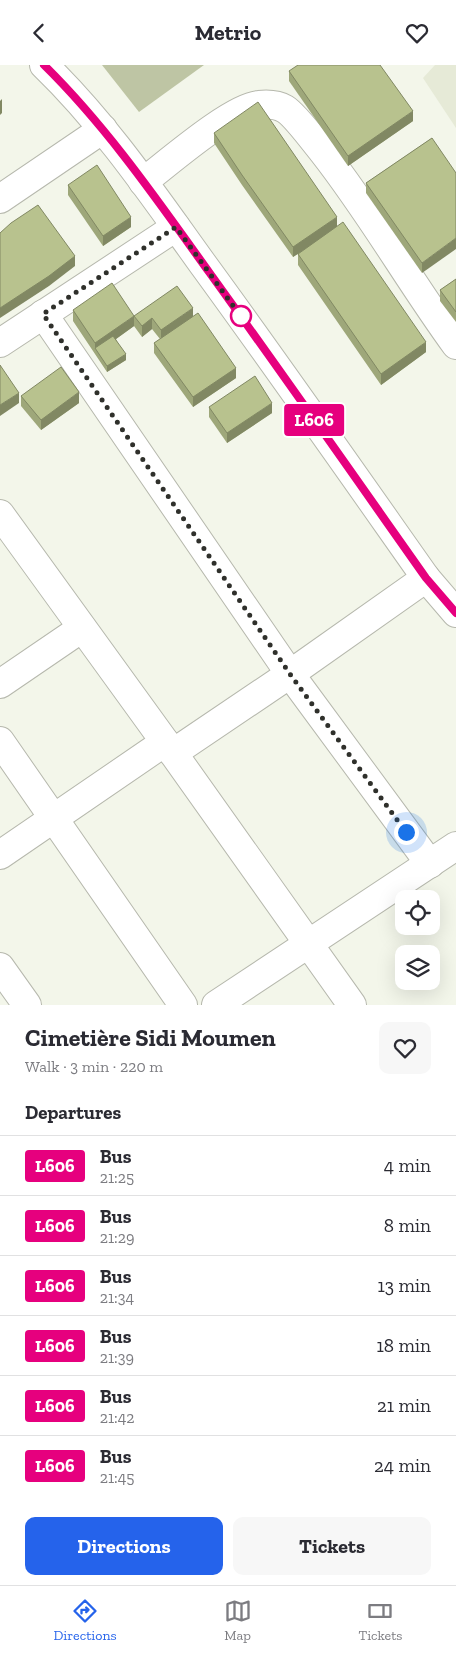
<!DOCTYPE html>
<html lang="en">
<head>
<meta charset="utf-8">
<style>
  body { margin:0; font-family:"Zilla Slab",serif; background:#f7f7f7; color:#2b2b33; height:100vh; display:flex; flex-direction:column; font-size:19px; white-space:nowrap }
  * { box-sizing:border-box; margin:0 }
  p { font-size:16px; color:#7c7c81 }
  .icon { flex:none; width:28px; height:28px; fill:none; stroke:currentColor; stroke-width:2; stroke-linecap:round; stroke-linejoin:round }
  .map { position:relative; height:940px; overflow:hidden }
  .panel { display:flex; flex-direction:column; background:#fff; flex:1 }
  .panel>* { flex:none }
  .badge { padding:0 10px; border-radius:4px; font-size:18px; line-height:32px }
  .fabs { position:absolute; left:395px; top:825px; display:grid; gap:10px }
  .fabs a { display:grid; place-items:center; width:45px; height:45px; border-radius:10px; background:#fff; box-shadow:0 5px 20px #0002; font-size:25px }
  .you { position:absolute; width:25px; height:25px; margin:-12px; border:4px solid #fff; border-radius:50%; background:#1a73e8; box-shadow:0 0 0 8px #1a73e833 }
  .map>.badge { position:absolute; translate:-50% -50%; box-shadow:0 0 0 2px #fff }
  h2 { padding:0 25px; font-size:19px; line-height:45px }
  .round { display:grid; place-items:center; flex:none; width:52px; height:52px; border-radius:10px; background:#f7f7f7 }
  .head { display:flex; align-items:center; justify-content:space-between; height:85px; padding:0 25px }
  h1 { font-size:24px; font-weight:800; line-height:38px }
  .action { display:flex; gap:10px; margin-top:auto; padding:10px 25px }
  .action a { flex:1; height:58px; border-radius:10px; background:#2563eb; color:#fff; font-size:20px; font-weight:800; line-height:58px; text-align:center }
  .action a+a { background:#f7f7f7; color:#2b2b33 }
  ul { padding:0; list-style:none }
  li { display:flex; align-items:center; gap:15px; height:60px; padding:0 25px; border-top:1px solid #e1e1e2 }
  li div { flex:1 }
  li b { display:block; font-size:19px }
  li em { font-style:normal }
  li .badge { min-width:55px; font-weight:700; text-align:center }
  header { display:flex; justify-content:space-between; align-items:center; height:65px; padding:0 25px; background:#fff; font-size:22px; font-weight:800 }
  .tab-bar { display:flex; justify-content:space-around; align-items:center; height:70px; border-top:1px solid #e1e1e2; background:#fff; font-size:14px; color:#7c7c81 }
  .tab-bar a { display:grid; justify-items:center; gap:2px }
  .tab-bar .current { color:#2563eb }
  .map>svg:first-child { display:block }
</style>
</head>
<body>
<header><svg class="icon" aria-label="back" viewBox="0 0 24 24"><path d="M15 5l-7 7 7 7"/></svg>Metrio<svg class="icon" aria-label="heart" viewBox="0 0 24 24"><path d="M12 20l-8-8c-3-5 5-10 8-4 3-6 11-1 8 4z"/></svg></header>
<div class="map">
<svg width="456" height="940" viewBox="0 0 456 940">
  <rect width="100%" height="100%" fill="#f3f6ea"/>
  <!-- built -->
  <polygon fill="#e6ead7" points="435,0 456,0 456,63 423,13"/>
  <!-- green -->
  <polygon fill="#bec5a4" points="102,0 204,0 139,47"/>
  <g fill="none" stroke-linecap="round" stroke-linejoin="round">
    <defs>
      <g id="minor">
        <path d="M44,0C105,59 153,130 202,198C278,302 352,408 426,513L456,548"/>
        <path d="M143,117C168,98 232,42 259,40C268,39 278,40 285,44C295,50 315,77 323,87C371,148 410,217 456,280"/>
        <polyline points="0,134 103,64"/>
        <polyline points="43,249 290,609 430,799"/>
        <polyline points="0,278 176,162"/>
        <polyline points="0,449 173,688 352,940"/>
        <polyline points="0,619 82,563"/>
        <polyline points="0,676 183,940"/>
        <polyline points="173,688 290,609 426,513"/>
        <polyline points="0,790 165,677"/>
        <polyline points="0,902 27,940"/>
        <polyline points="216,940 456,781"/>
      </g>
    </defs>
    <!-- minor casing -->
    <use href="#minor" stroke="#b6b8ad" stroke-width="30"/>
    <!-- minor -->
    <use href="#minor" stroke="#fff" stroke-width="28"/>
  </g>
  <!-- wall -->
  <g fill="#9ea77a">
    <polygon points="289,6 413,56 348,101 289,16"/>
    <polygon points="214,68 337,162 426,287 381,320 298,200 298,189 304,185 293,192 242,120 214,78"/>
    <polygon points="432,73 422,208 366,128 366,118"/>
    <polygon points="68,120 131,162 103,181 68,130"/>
    <polygon points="456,214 456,257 440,236 440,225"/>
    <polygon points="73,245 134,261 116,274 126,295 107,307 73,256"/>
    <polygon points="134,251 193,252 236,313 193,342 154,288 154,278 160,274 152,264 142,272 134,261"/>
    <polygon points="21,331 79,338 41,365 21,341"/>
    <polygon points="209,342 272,348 227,378 209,352"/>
  </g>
  <!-- shaded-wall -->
  <g fill="#818863">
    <polygon points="2,34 2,48 0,50 0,36"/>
    <polygon points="413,46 413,56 348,101 348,91"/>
    <polygon points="131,152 131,162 103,181 103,171"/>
    <polygon points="337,152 337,163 293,192 293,182"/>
    <polygon points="456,173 456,184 422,208 422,198"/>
    <polygon points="75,191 75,201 49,221 0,253 0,243"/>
    <polygon points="193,243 193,253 161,275 161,265"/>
    <polygon points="134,251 134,261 98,287 95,283 95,278"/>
    <polygon points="152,253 152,264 142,272 142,261"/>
    <polygon points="426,277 426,287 381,320 381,309"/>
    <polygon points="126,289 126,295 107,307 107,301"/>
    <polygon points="236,303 236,313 193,342 193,332"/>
    <polygon points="79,327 79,338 41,365 41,355"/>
    <polygon points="19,328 19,338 0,351 0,340"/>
    <polygon points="272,338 272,348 227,378 227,368"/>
  </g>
  <!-- building -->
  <g fill="#b8c28e" stroke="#818863">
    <polygon points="298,0 380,0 413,46 348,91 289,6"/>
    <polygon points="258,37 337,152 293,182 242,110 214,68"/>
    <polygon points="432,73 456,108 456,173 422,198 366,118"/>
    <polygon points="97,100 131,152 103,171 68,120"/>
    <polygon points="38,140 75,191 49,211 0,243 0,168 11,158"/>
    <polygon points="343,157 426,277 381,309 298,189"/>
    <polygon points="456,214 456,247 440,225"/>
    <polygon points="112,218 134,251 95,278 73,245"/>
    <polygon points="177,221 193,243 161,265 152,253 142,261 134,251"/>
    <polygon points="198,248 236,303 193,332 154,278"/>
    <polygon points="113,271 126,289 107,301 95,283"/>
    <polygon points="0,300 19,328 0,340"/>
    <polygon points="61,302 79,327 41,355 21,331"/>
    <polygon points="255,311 272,338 227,368 209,342"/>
  </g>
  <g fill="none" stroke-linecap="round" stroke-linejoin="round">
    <defs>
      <path id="line" d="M44,0C107,62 158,136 209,207C282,308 354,411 426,513L456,548"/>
    </defs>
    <!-- line casing -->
    <use href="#line" stroke="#fff" stroke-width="11"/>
    <!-- line -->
    <use href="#line" stroke="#e6007e" stroke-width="8"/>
    <!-- walk -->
    <polyline stroke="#2f302b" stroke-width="5" stroke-dasharray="0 9" points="241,251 242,253 176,162 43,249 290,609 406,767"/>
  </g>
  <!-- markers -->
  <circle fill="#fff" stroke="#e6007e" stroke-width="2.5" cx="241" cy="251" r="10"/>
</svg>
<div class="fabs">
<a><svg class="icon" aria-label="locate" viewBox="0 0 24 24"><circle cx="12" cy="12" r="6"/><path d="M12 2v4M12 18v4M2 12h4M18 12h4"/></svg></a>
<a><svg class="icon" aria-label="layers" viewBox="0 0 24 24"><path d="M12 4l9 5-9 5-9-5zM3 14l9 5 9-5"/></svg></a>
</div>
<div class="you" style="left:406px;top:767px"></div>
<b class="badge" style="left:314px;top:355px;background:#e6007e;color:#fff">L606</b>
</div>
<section class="panel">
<div class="head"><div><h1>Cimetière Sidi Moumen</h1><p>Walk · 3 min · 220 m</p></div><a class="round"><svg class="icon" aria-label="heart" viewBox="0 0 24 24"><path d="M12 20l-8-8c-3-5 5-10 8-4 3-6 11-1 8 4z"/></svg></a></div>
<h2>Departures</h2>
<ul>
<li><span class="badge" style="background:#e6007e;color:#fff">L606</span><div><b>Bus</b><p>21:25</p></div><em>4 min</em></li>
<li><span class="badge" style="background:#e6007e;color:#fff">L606</span><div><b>Bus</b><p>21:29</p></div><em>8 min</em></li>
<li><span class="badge" style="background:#e6007e;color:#fff">L606</span><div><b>Bus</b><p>21:34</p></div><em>13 min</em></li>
<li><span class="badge" style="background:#e6007e;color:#fff">L606</span><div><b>Bus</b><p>21:39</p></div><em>18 min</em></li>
<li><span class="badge" style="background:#e6007e;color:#fff">L606</span><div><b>Bus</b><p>21:42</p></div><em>21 min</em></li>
<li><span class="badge" style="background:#e6007e;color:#fff">L606</span><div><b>Bus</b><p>21:45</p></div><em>24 min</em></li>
</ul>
<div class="action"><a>Directions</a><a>Tickets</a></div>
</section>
<nav class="tab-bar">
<a class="current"><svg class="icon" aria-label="directions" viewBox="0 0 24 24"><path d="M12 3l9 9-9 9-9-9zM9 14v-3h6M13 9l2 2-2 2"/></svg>Directions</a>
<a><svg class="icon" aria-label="map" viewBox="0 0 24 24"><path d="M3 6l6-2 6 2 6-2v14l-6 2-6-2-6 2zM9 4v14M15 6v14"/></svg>Map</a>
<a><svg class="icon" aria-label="tickets" viewBox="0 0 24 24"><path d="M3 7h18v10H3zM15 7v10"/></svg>Tickets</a>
</nav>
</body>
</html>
